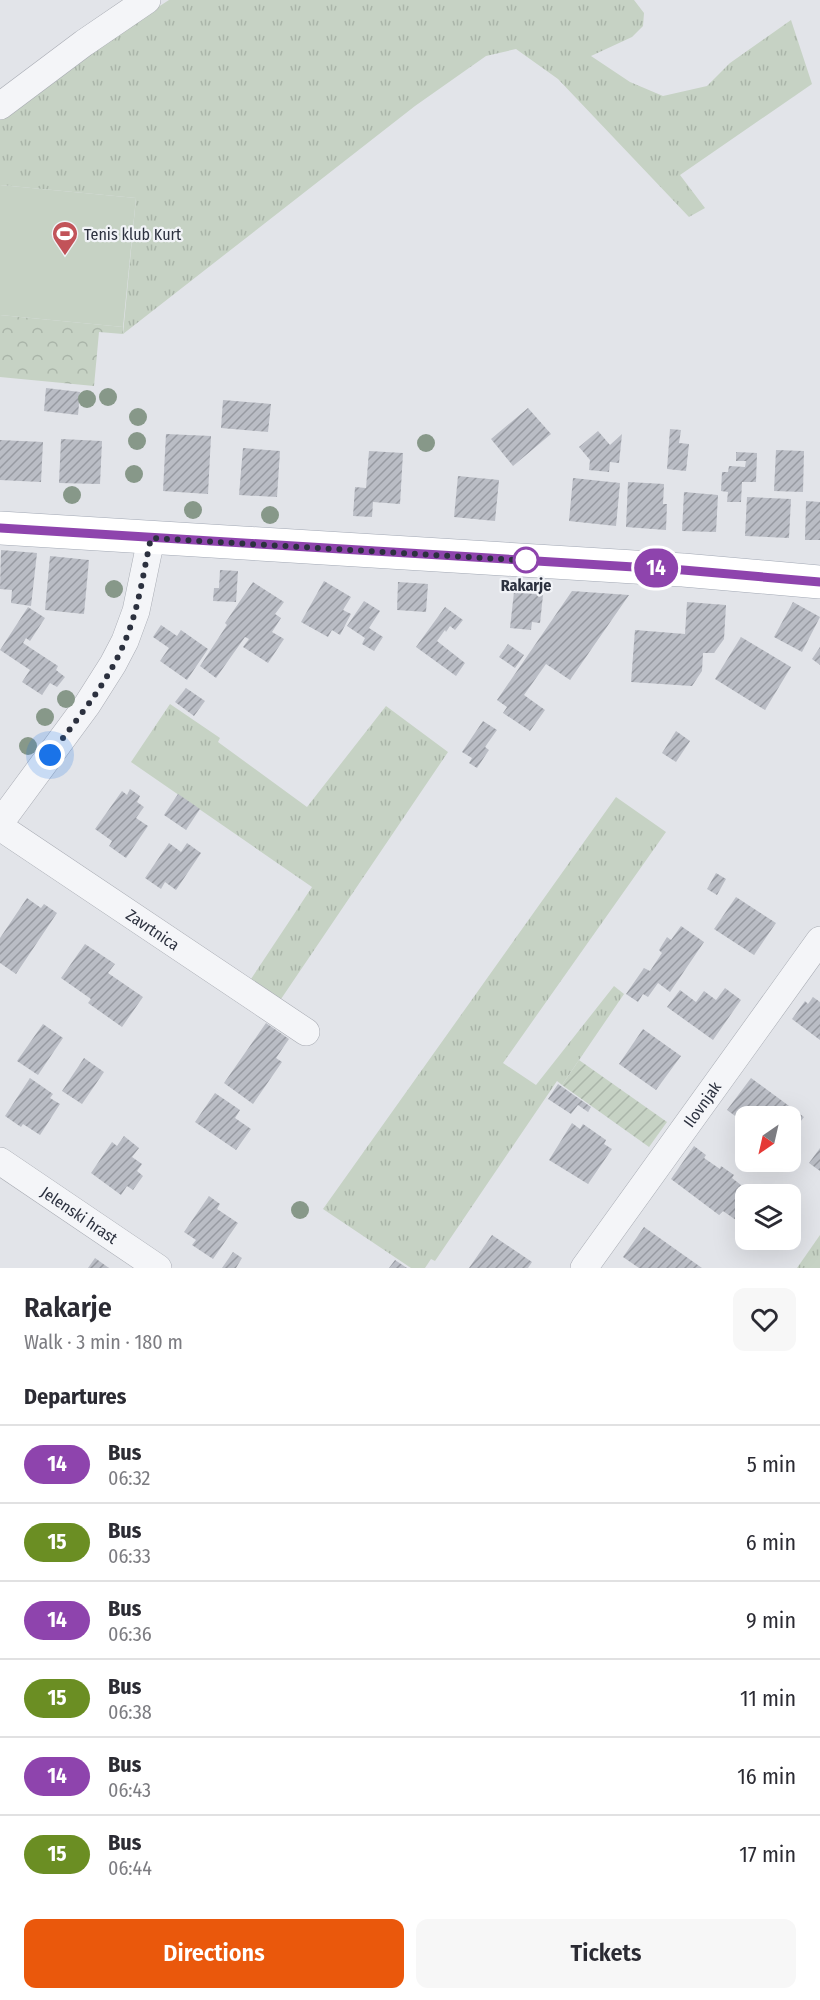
<!DOCTYPE html>
<html lang="en">
<head>
<meta charset="utf-8">
<style>
  body { margin:0; font-family:"Fira Sans Condensed",sans-serif; background:#f7f7f7; color:#2b2b33; height:100vh; display:flex; flex-direction:column; font-size:22px; white-space:nowrap }
  * { box-sizing:border-box; margin:0 }
  p { font-size:20px; color:#7c7c81 }
  .icon { flex:none; width:33px; height:33px; fill:none; stroke:currentColor; stroke-width:2; stroke-linecap:round; stroke-linejoin:round }
  .map { position:relative; height:1268px; overflow:hidden }
  .panel { display:flex; flex-direction:column; background:#fff; flex:1 }
  .panel>* { flex:none }
  .badge { padding:0 12px; border-radius:20px; font-size:21px; line-height:39px }
  .needle { width:39px; rotate:214deg }
  .tools { position:absolute; left:735px; top:1106px; display:grid; gap:12px }
  .tools a { display:grid; place-items:center; width:66px; height:66px; border-radius:12px; background:#fff; box-shadow:0 6px 24px #0002; font-size:30px }
  .you { position:absolute; width:30px; height:30px; margin:-15px; border:4px solid #fff; border-radius:50%; background:#1a73e8; box-shadow:0 0 0 9px #1a73e833 }
  .map>.badge { position:absolute; translate:-50% -50%; box-shadow:0 0 0 3px #fff }
  h2 { padding:0 24px; font-size:22px; line-height:54px }
  .round { display:grid; place-items:center; flex:none; width:63px; height:63px; border-radius:12px; background:#f7f7f7 }
  .headline { display:flex; align-items:center; justify-content:space-between; height:102px; padding:0 24px }
  h1 { font-size:28px; font-weight:600; line-height:45px }
  .button { display:flex; gap:12px; margin-top:auto; padding:12px 24px }
  .button a { flex:1; height:69px; border-radius:12px; background:#ea580c; color:#fff; font-size:24px; font-weight:600; line-height:69px; text-align:center }
  .button a+a { background:#f7f7f7; color:#2b2b33 }
  ul { padding:0; list-style:none }
  li { display:flex; align-items:center; gap:18px; height:78px; padding:0 24px; border-top:2px solid #e1e1e2 }
  li div { flex:1 }
  li b { display:block; font-size:22px }
  li em { font-style:normal }
  li .badge { min-width:66px; font-weight:700; text-align:center }
  .map>svg:first-child { display:block }
</style>
</head>
<body>
<div class="map">
<svg width="820" height="1268" viewBox="0 0 820 1268">
  <defs>
    <pattern id="grass-tufts" width="24" height="20" patternUnits="userSpaceOnUse" patternTransform="scale(1.5)"><rect width="24" height="20" fill="#c6d2c4"/><path d="M3 7l-1-3M5 7V3M7 7l1-3M15 17l-1-3M17 17v-4M19 17l1-3" fill="none" stroke="#aab5a9"/></pattern>
    <pattern id="forest-crowns" width="20" height="18" patternUnits="userSpaceOnUse" patternTransform="scale(1.5)"><rect width="20" height="18" fill="#c6d2c4"/><path d="M2 6a3 3 0 1 1 6 0M12 15a3 3 0 1 1 6 0" fill="none" stroke="#aab5a9"/></pattern>
    <pattern id="garden-furrows" width="10" height="10" patternUnits="userSpaceOnUse" patternTransform="scale(1.5)"><rect width="10" height="10" fill="#c6d2c4"/><path d="M-1 1l2-2M0 10L10 0M9 11l2-2" fill="none" stroke="#aab5a9"/></pattern>
    <pattern id="building-hatch" width="6" height="6" patternUnits="userSpaceOnUse" patternTransform="scale(1.5)"><rect width="6" height="6" fill="#babdc5"/><path d="M-1 1l2-2M0 6l6-6M5 7l2-2" fill="none" stroke="#979aa1"/></pattern>
  </defs>
  <rect width="100%" height="100%" fill="#e2e4e9"/>
  <!-- grass -->
  <g fill="url(#grass-tufts)">
    <polygon points="169,0 634,0 644,13 643,26 632,37 591,56 630,82 663,96 707,86 730,63 791,20 812,84 680,175 705,208 689,217 558,79 516,49 486,56 415,106 123,334 136,198 0,185 0,117 92,50"/>
    <polygon points="170,704 220,738 218,742 307,807 386,706 448,752 279,1002 249,982 312,887 131,762"/>
    <polygon points="616,797 666,832 503,1063 536,1085 614,986 624,994 562,1085 557,1081 435,1261 431,1259 425,1268 411,1268 323,1209"/>
    <polygon points="820,1235 820,1268 797,1268"/>
  </g>
  <!-- forest -->
  <polygon fill="url(#forest-crowns)" points="0,315 123,327 123,334 99,332 94,386 0,377"/>
  <!-- garden -->
  <polygon fill="url(#garden-furrows)" points="579,1060 667,1122 649,1147 562,1085"/>
  <!-- pitch -->
  <polygon fill="#c6d2c4" points="0,185 136,198 123,327 0,315"/>
  <!-- building -->
  <g fill="url(#building-hatch)">
    <polygon points="46,388 80,392 78,415 44,411"/>
    <polygon points="223,400 271,404 268,432 221,428"/>
    <polygon points="528,408 551,434 513,466 491,439"/>
    <polygon points="670,429 681,430 679,443 689,444 686,471 667,469"/>
    <polygon points="598,431 610,445 622,434 619,463 610,462 609,472 589,470 590,460 579,447"/>
    <polygon points="166,434 211,436 208,494 163,491"/>
    <polygon points="61,439 102,441 100,484 59,483"/>
    <polygon points="0,440 43,442 41,482 0,480"/>
    <polygon points="243,448 280,451 277,497 239,495"/>
    <polygon points="776,450 804,451 803,492 774,491"/>
    <polygon points="369,451 403,453 400,504 373,502 372,517 353,516 355,487 366,488"/>
    <polygon points="736,452 757,453 756,482 742,482 741,502 727,502 728,492 721,491 722,472 728,472 729,466 745,467 746,461 736,461"/>
    <polygon points="458,476 499,480 495,521 454,517"/>
    <polygon points="573,478 620,483 616,526 569,521"/>
    <polygon points="628,482 664,484 663,504 667,504 666,530 626,527"/>
    <polygon points="684,492 718,495 716,532 682,531"/>
    <polygon points="747,497 791,499 789,538 745,536"/>
    <polygon points="806,501 820,502 820,540 805,540"/>
    <polygon points="1,550 37,553 31,606 11,603 12,590 0,589"/>
    <polygon points="50,556 89,560 84,614 45,610"/>
    <polygon points="220,570 238,571 236,602 213,601 214,588 219,588"/>
    <polygon points="324,581 351,597 343,610 351,614 340,635 332,630 328,637 301,622"/>
    <polygon points="253,582 284,602 275,614 281,618 272,632 284,639 268,663 243,647 249,639 245,637 216,678 200,666 227,625 225,623"/>
    <polygon points="398,582 428,584 426,612 397,610"/>
    <polygon points="572,591 629,595 570,680 546,664 524,695 545,710 530,731 503,713 507,707 497,700"/>
    <polygon points="514,592 543,595 540,623 532,622 531,630 510,628"/>
    <polygon points="364,601 380,611 369,628 383,637 374,651 362,644 365,638 347,626"/>
    <polygon points="687,602 726,605 724,639 714,653 703,653 702,671 692,686 631,682 635,630 685,634"/>
    <polygon points="793,602 820,617 802,652 774,637"/>
    <polygon points="28,607 45,618 30,641 26,638 23,643 58,666 56,670 65,677 57,687 50,683 42,695 22,682 30,670 0,650"/>
    <polygon points="445,607 463,620 455,630 450,626 446,632 445,630 437,641 465,663 456,676 416,647"/>
    <polygon points="161,625 177,636 181,630 208,649 187,680 160,661 169,648 153,637"/>
    <polygon points="741,637 791,667 765,710 715,679"/>
    <polygon points="508,644 524,655 515,668 499,657"/>
    <polygon points="820,647 820,665 812,659"/>
    <polygon points="186,688 205,701 194,716 175,702"/>
    <polygon points="483,721 497,730 485,747 489,750 477,768 469,763 472,758 462,752"/>
    <polygon points="676,731 690,741 676,762 662,753"/>
    <polygon points="130,789 140,796 137,802 144,807 136,818 148,826 126,858 109,846 112,841 95,829 122,791 127,795"/>
    <polygon points="178,794 200,809 186,830 164,815"/>
    <polygon points="169,843 181,852 187,843 201,853 176,890 165,882 161,889 145,878"/>
    <polygon points="716,873 726,879 717,895 707,889"/>
    <polygon points="736,897 776,923 754,955 714,929"/>
    <polygon points="27,898 41,908 44,904 57,913 16,974 0,963 0,938"/>
    <polygon points="681,926 704,942 670,992 658,983 648,997 643,994 638,1002 626,994 644,968 650,971 662,953 659,950 667,937 671,940"/>
    <polygon points="85,944 115,964 108,973 143,997 122,1027 88,1003 91,999 61,978"/>
    <polygon points="725,988 741,1000 713,1040 667,1007 680,990 696,1002 704,991 716,1000"/>
    <polygon points="813,997 820,1002 820,1040 792,1019 805,1001 808,1004"/>
    <polygon points="266,1023 289,1039 276,1058 282,1062 253,1104 224,1083"/>
    <polygon points="43,1024 63,1038 38,1075 17,1061"/>
    <polygon points="643,1029 681,1056 656,1090 619,1064"/>
    <polygon points="84,1058 104,1072 82,1104 62,1091"/>
    <polygon points="30,1078 53,1094 50,1098 60,1104 40,1135 23,1124 21,1127 5,1116"/>
    <polygon points="751,1078 804,1117 790,1135 790,1116 746,1116 746,1124 727,1110"/>
    <polygon points="558,1084 591,1107 588,1112 578,1105 571,1114 548,1099"/>
    <polygon points="215,1093 240,1110 235,1118 251,1129 236,1150 195,1122"/>
    <polygon points="572,1123 580,1129 583,1124 606,1140 604,1144 612,1149 588,1184 549,1160"/>
    <polygon points="124,1136 139,1148 132,1157 142,1164 137,1171 143,1176 133,1190 127,1186 121,1195 91,1173 112,1142 117,1146"/>
    <polygon points="694,1146 706,1155 704,1158 720,1169 721,1166 734,1175 732,1178 741,1185 736,1193 746,1200 746,1207 743,1210 746,1212 746,1227 723,1211 719,1215 671,1179"/>
    <polygon points="820,1148 820,1171 809,1163"/>
    <polygon points="209,1196 220,1204 217,1209 238,1223 213,1259 192,1245 196,1240 184,1232"/>
    <polygon points="644,1227 702,1268 639,1268 623,1257"/>
    <polygon points="492,1235 532,1262 528,1268 469,1268"/>
    <polygon points="233,1252 242,1258 236,1268 222,1268"/>
    <polygon points="95,1258 109,1268 88,1268"/>
    <polygon points="395,1260 407,1268 389,1268"/>
  </g>
  <g fill="none" stroke-linecap="round" stroke-linejoin="round">
    <defs>
      <g id="minor">
        <polyline points="0,106 84,43 147,0"/>
        <polyline points="0,823 87,705 113,664 125,641 136,611 151,539"/>
        <path id="s1" d="M0,827L306,1032"/>
        <path id="s2" d="M0,1161L158,1268"/>
        <path id="s3" d="M584,1268L820,940"/>
      </g>
      <polyline id="major" points="0,528 683,570 820,582"/>
    </defs>
    <!-- minor casing -->
    <use href="#minor" stroke="#a8abb3" stroke-width="28"/>
    <!-- major casing -->
    <use href="#major" stroke="#a2a8b4" stroke-width="34"/>
    <!-- minor -->
    <use href="#minor" stroke="#f4f5f8" stroke-width="27"/>
    <!-- major -->
    <use href="#major" stroke="#fff" stroke-width="33"/>
  </g>
  <!-- trees -->
  <g fill="#879889">
    <circle cx="108" cy="397" r="9"/>
    <circle cx="87" cy="399" r="9"/>
    <circle cx="138" cy="417" r="9"/>
    <circle cx="137" cy="441" r="9"/>
    <circle cx="426" cy="443" r="9"/>
    <circle cx="134" cy="474" r="9"/>
    <circle cx="72" cy="495" r="9"/>
    <circle cx="193" cy="510" r="9"/>
    <circle cx="270" cy="515" r="9"/>
    <circle cx="114" cy="589" r="9"/>
    <circle cx="66" cy="699" r="9"/>
    <circle cx="45" cy="717" r="9"/>
    <circle cx="28" cy="746" r="9"/>
    <circle cx="300" cy="1210" r="9"/>
  </g>
  <g fill="none" stroke-linecap="round" stroke-linejoin="round">
    <defs>
      <polyline id="line" points="0,528 683,570 820,582"/>
    </defs>
    <!-- line casing -->
    <use href="#line" stroke="#fff" stroke-width="14"/>
    <!-- line -->
    <use href="#line" stroke="#8e44ad" stroke-width="9"/>
    <!-- walk -->
    <path stroke="#2c313f" stroke-width="6" stroke-dasharray="0 10.8" d="M50,755C77,719 108,683 125,641C139,608 143,573 151,538L534,561L526,560"/>
  </g>
  <!-- icons -->
  <defs>
    <symbol id="stadium-pin" viewBox="-11 -11 22 30"><path d="M0 17L-7.5 6A9.5 9.5 0 1 1 7.5 6Z" fill="#c25359" stroke="#f1f3f7"/><path d="M0-5a6.5 5 0 1 0 0 10a6.5 5 0 1 0 0-10ZM-3.5-1.8h7v3.6h-7Z" fill="#fff"/></symbol>
  </defs>
  <g fill-rule="evenodd">
    <use href="#stadium-pin" x="50" y="219" width="30" height="40"/>
  </g>
  <!-- markers -->
  <circle fill="#fff" stroke="#8e44ad" stroke-width="3" cx="526" cy="560" r="12"/>
  <g text-anchor="middle" stroke-width="4.5" stroke-linejoin="round" paint-order="stroke">
    <!-- poi labels -->
    <g font-size="16" fill="#2c313f" stroke="#f1f3f7" text-anchor="start">
      <text x="84" y="240">Tenis klub Kurt</text>
    </g>
    <!-- stop labels -->
    <g font-size="16" font-weight="bold" fill="#2c313f" stroke="#f1f3f7">
      <text x="526" y="591">Rakarje</text>
    </g>
    <!-- street labels -->
    <g font-size="16" fill="#2c313f" stroke="#f1f3f7">
      <text dy="6" stroke="none"><textPath href="#s1" startOffset="184">Zavrtnica</textPath></text>
      <text dy="6" stroke="none"><textPath href="#s3" startOffset="202">Ilovnjak</textPath></text>
      <text dy="6" stroke="none"><textPath href="#s2" startOffset="96">Jelenski hrast</textPath></text>
    </g>
  </g>
</svg>
<div class="tools">
<a><svg class="needle" viewBox="-14 -14 28 28"><path d="M0-13l5 13h-10z" fill="#e53935"/><path d="M0 13l5-13h-10z" fill="#7c7c81"/></svg></a>
<a><svg class="icon" aria-label="layers" viewBox="0 0 24 24"><path d="M12 4l9 5-9 5-9-5zM3 14l9 5 9-5"/></svg></a>
</div>
<div class="you" style="left:50px;top:755px"></div>
<b class="badge" style="left:656px;top:568px;background:#8e44ad;color:#fff">14</b>
</div>
<section class="panel">
<div class="headline"><div><h1>Rakarje</h1><p>Walk · 3 min · 180 m</p></div><a class="round"><svg class="icon" aria-label="heart" viewBox="0 0 24 24"><path d="M12 20l-8-8c-3-5 5-10 8-4 3-6 11-1 8 4z"/></svg></a></div>
<h2>Departures</h2>
<ul>
<li><span class="badge" style="background:#8e44ad;color:#fff">14</span><div><b>Bus</b><p>06:32</p></div><em>5 min</em></li>
<li><span class="badge" style="background:#6b8e23;color:#fff">15</span><div><b>Bus</b><p>06:33</p></div><em>6 min</em></li>
<li><span class="badge" style="background:#8e44ad;color:#fff">14</span><div><b>Bus</b><p>06:36</p></div><em>9 min</em></li>
<li><span class="badge" style="background:#6b8e23;color:#fff">15</span><div><b>Bus</b><p>06:38</p></div><em>11 min</em></li>
<li><span class="badge" style="background:#8e44ad;color:#fff">14</span><div><b>Bus</b><p>06:43</p></div><em>16 min</em></li>
<li><span class="badge" style="background:#6b8e23;color:#fff">15</span><div><b>Bus</b><p>06:44</p></div><em>17 min</em></li>
</ul>
<div class="button"><a>Directions</a><a>Tickets</a></div>
</section>
</body>
</html>
